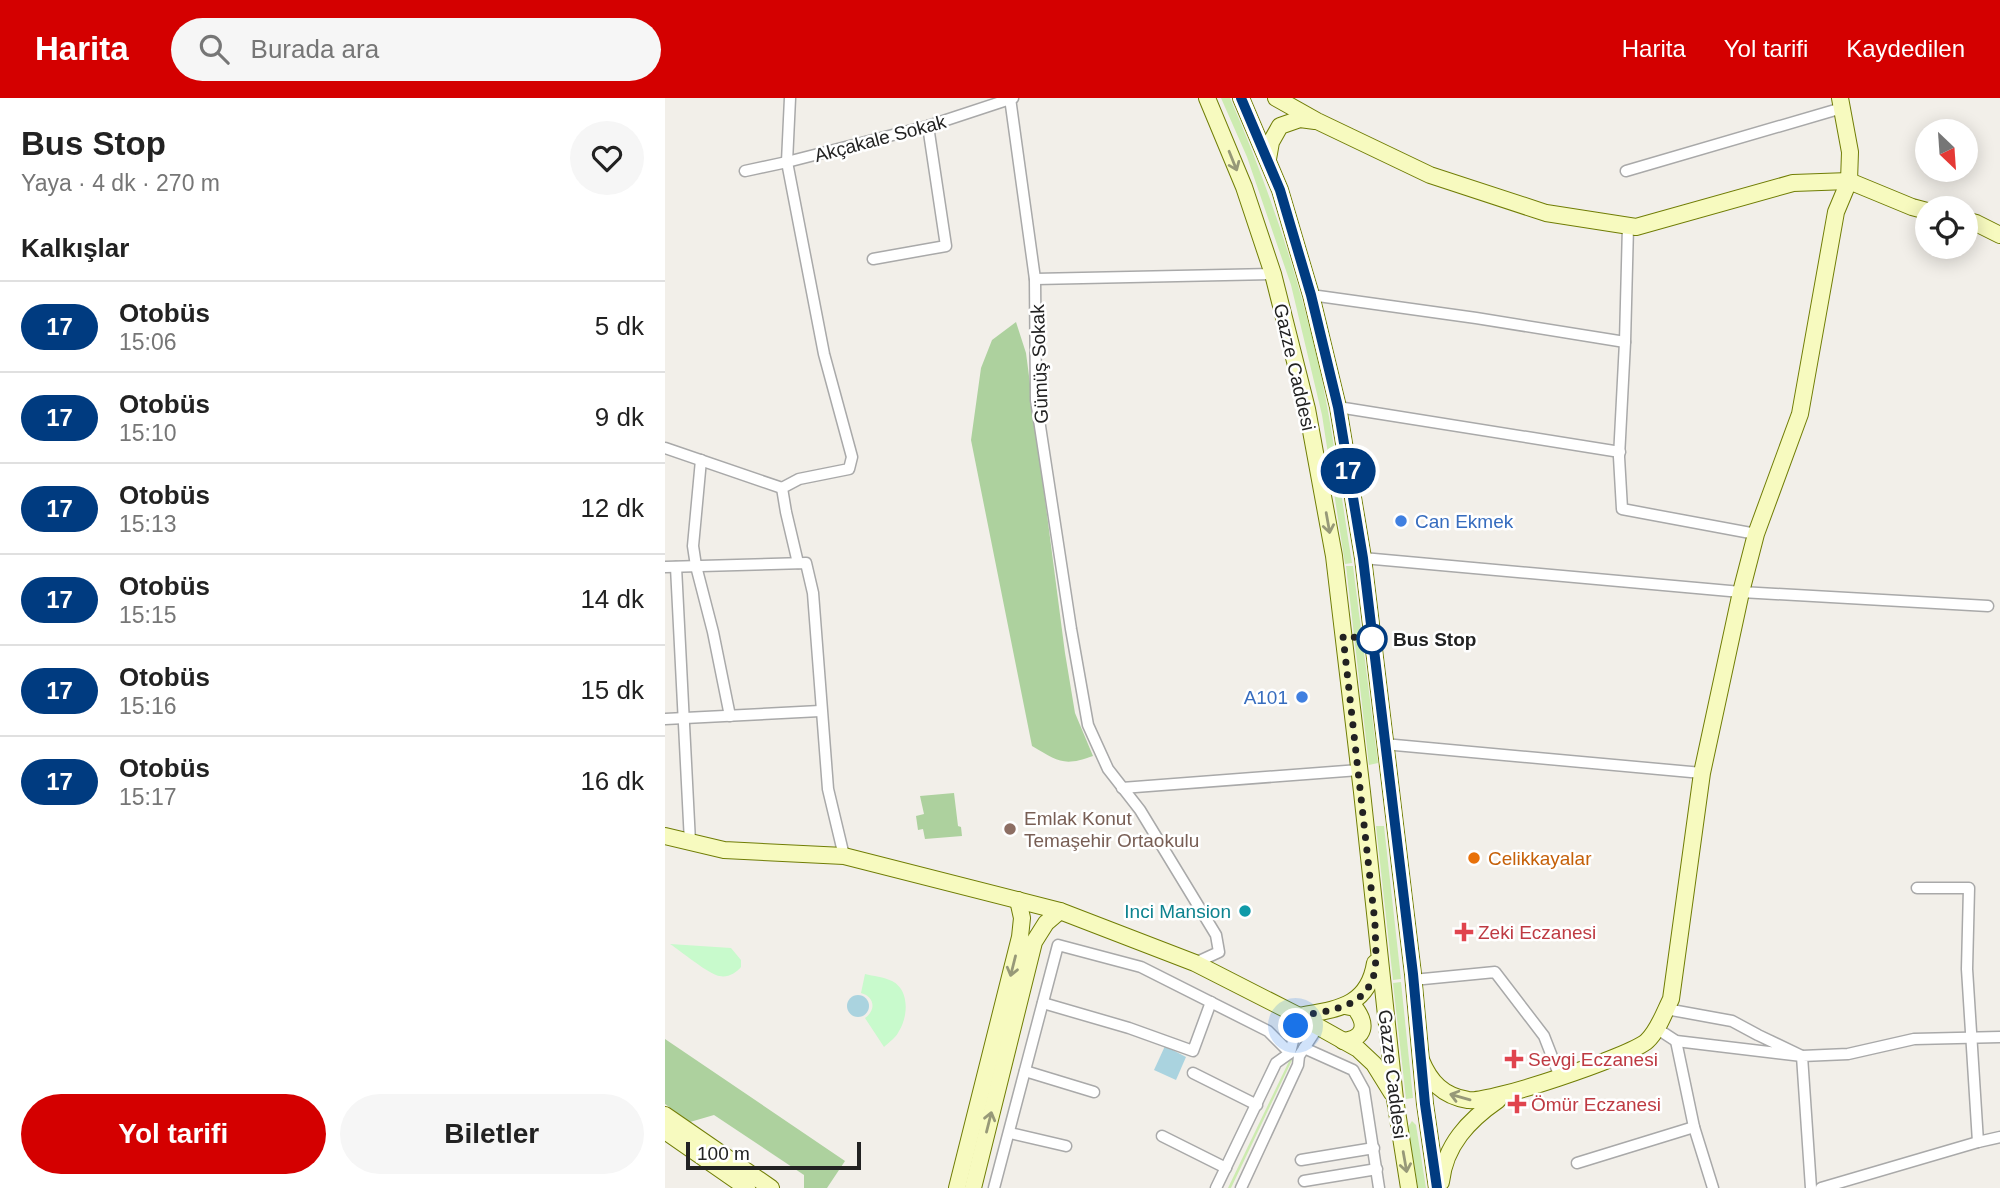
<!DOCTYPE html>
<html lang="tr">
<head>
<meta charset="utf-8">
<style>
  body { margin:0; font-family:Helvetica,sans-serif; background:#f6f6f6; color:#222; height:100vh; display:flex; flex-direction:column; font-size:26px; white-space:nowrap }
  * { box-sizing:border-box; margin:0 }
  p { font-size:23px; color:#767676 }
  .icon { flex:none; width:38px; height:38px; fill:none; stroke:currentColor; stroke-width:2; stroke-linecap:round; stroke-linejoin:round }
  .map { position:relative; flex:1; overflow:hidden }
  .panel { display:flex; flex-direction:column; background:#fff; width:665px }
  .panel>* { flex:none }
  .badge { padding:0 14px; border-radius:23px; font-size:24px; line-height:46px }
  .needle { width:46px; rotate:155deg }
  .controls { position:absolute; left:1250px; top:21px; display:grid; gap:14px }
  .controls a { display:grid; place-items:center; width:63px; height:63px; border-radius:50%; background:#fff; box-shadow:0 4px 18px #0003; font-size:35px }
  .scale { position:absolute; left:21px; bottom:18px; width:175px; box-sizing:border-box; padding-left:7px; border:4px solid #222; border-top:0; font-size:19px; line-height:24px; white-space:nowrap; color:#222; -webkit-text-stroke:5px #fff; paint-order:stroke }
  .you { position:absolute; width:35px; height:35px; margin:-18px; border:5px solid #fff; border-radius:50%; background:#1a73e8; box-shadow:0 0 0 10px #1a73e833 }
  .map>.badge { position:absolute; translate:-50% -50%; box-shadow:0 0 0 4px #fff }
  h2 { padding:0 21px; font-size:26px; line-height:63px }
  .round { display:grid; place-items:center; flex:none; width:74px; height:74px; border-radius:37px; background:#f6f6f6 }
  .overview { display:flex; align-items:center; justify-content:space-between; height:119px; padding:0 21px }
  h1 { font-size:33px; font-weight:700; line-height:52px }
  .action { display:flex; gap:14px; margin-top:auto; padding:14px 21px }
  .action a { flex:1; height:80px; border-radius:42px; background:#d40000; color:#fff; font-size:28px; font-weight:700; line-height:80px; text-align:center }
  .action a+a { background:#f6f6f6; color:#222 }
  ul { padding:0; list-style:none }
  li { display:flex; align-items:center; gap:21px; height:91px; padding:0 21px; border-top:2px solid #e0e0e0 }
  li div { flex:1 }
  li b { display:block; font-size:26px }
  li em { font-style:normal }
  li .badge { min-width:77px; font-weight:700; text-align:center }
  header { display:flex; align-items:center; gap:42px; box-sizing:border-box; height:98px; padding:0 35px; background:#d40000; color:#fff }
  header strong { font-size:33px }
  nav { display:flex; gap:38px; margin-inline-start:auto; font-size:24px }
  .search { width:490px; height:63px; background:#f6f6f6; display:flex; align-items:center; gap:18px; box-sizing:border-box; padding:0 24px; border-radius:38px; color:#767676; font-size:26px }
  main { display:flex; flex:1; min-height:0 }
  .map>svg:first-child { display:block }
</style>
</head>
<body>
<header>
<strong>Harita</strong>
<div class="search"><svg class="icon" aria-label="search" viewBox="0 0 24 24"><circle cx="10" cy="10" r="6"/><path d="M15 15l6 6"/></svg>Burada ara</div>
<nav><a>Harita</a><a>Yol tarifi</a><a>Kaydedilen</a></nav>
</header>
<main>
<section class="panel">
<div class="overview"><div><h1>Bus Stop</h1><p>Yaya · 4 dk · 270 m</p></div><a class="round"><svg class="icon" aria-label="heart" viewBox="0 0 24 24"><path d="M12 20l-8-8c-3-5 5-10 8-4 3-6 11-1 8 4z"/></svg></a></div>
<h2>Kalkışlar</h2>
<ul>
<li><span class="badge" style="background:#003b80;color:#fff">17</span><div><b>Otobüs</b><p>15:06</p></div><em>5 dk</em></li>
<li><span class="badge" style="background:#003b80;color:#fff">17</span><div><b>Otobüs</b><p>15:10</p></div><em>9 dk</em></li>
<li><span class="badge" style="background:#003b80;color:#fff">17</span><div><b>Otobüs</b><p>15:13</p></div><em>12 dk</em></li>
<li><span class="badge" style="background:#003b80;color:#fff">17</span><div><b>Otobüs</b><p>15:15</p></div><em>14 dk</em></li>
<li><span class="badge" style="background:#003b80;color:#fff">17</span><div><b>Otobüs</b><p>15:16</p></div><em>15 dk</em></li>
<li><span class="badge" style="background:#003b80;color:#fff">17</span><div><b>Otobüs</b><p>15:17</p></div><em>16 dk</em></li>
</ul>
<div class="action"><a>Yol tarifi</a><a>Biletler</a></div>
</section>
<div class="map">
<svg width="1335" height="1090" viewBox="0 0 1335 1090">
  <rect width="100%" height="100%" fill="#f2efe9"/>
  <!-- grass -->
  <g fill="#cdebb0">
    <path d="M556,0H565C602,85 632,173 653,264C668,330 676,398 687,465L680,466L657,317L626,187L582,59Z"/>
    <polygon points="681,468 688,468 713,665 704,667"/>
    <polygon points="711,728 719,728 736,881 728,882"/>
    <polygon points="736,884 748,1000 741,1001 728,885"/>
    <polygon points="627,957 629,958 566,1090 563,1090"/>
    <polygon points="747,1023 751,1027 761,1090 753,1090 743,1029"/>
  </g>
  <!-- forest -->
  <g fill="#add19e">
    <path d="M351,224L361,255L400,555L410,615L428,658C398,669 393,663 367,648L306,342L316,270L327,242Z"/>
    <polygon points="289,695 293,728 296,729 297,738 260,741 258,731 253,732 251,718 259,716 255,698"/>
    <polygon points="0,941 180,1063 162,1090 139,1090 139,1077 49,1017 25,1024 0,1006"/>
  </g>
  <!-- park -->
  <g fill="#c8facc">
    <path d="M5,846L66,850L76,862V869C70,876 61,881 51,877C40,873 17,854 5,846Z"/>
    <path d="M200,876C208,878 219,879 227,883C245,892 243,919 234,933C231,940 224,944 219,949L200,920C211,912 210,899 196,895Z"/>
  </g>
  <!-- water -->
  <g fill="#aad3df">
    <circle cx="193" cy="908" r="11"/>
    <polygon points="500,948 521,959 511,982 489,972"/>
  </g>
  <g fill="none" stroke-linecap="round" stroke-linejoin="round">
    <defs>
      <g id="street">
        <polyline points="125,0 122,64 159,256 187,359 184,371 134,381 117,390 121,414 133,465"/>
        <polyline points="345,0 370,181 371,302 406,531 423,627 443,671 475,712 551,837 554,854 530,865"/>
        <polyline points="80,73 122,64 263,28 348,0"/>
        <polyline points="961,73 1177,10"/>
        <polyline points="963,128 960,244 954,359 957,411 1091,436"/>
        <polyline points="208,161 281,148 263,28"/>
        <polyline points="370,181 608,176"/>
        <polyline points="646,197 811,220 960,244"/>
        <polyline points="673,309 955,354"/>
        <polyline points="0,350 117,390"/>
        <polyline points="36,362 28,448 31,468 48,534 65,618"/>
        <polyline points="698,460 1076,494 1323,508"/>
        <polyline points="0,469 141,465 148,495 163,691 179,758"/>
        <polyline points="11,469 25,744"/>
        <polyline points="0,621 155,613"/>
        <polyline points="719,646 1037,675"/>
        <polyline points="457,690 694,672"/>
        <polyline points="1252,790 1304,790 1302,871 1313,1044"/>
        <polyline points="748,882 830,874 879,938 895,979"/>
        <polyline points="378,905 464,930 528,953 546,904"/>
        <polyline points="991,930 1011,943 1137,958 1093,937 1067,923 1001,911"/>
        <polyline points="1011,943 1029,1029 1048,1090"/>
        <polyline points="639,950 688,972 699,992 714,1090"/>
        <polyline points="360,973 429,994"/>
        <polyline points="528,975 592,1007"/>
        <polyline points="345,1035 401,1048"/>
        <polyline points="497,1038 561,1070"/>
        <polyline points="636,1062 709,1050"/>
        <polyline points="912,1065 1029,1029"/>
        <polyline points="639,1083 712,1071"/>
        <polyline points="329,1090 393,847 476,869 603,933 625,955"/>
        <polyline points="551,1090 611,965 625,955 634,918"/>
        <polyline points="576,1090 633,967 634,958 653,929"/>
        <polyline points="1146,1090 1137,958 1183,956 1249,941 1335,939"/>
        <polyline points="1156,1090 1313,1044 1335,1039"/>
      </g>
      <g id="secondary">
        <polyline points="542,0 579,89 608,176 642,311 669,458 697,694 730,1001 744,1090"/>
        <polyline points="576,0 615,92 646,197 673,309 698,460 748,876 760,1006 772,1090"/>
        <polyline points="611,0 652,23 765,77 881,115 971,129 1128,85 1184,83 1247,109 1262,113"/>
        <polyline points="603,61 606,44 615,28 635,21 650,23"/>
        <polyline points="1300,122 1311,125 1335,137"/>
        <polyline points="0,738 59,752 179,758 395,813 530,865 634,918 693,951 709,966 727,995"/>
        <path d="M634,918C672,911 703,909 710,865"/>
        <path d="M678,943C701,940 702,926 690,910L680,908"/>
        <path d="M756,962C765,984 778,998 803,1002C823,1006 966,958 982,943C993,933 999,915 1006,901L1037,675L1076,494L1091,436L1135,316L1171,114L1184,83L1185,54L1175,0"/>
        <polyline points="0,1017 106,1090"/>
        <polyline points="0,1033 82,1090"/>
        <path d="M776,1084C780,1047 804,1022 833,1002"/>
        <polyline points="292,1090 355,839 357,820 353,802"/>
        <polyline points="308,1090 369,844 381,825 395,813"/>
      </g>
    </defs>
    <!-- street casing -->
    <use href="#street" stroke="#a9a9a9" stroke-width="13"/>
    <!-- secondary casing -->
    <use href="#secondary" stroke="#707d05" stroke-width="18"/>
    <!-- street -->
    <use href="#street" stroke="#fff" stroke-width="10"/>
    <!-- secondary -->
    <use href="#secondary" stroke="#f7fabf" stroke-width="16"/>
  </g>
  <!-- one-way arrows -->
  <defs><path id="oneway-shaft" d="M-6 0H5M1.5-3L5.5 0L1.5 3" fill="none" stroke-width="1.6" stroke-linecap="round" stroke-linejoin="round" transform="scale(1.75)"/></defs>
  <g stroke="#979978">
    <use href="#oneway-shaft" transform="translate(568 63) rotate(68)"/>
    <use href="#oneway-shaft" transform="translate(663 425) rotate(80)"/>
    <use href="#oneway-shaft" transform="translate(348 868) rotate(104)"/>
    <use href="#oneway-shaft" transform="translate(795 999) rotate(-164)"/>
    <use href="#oneway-shaft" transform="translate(324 1024) rotate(-76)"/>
    <use href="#oneway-shaft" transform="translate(740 1064) rotate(80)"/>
  </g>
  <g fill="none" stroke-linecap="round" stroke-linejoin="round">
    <defs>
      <polyline id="line" points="576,0 615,92 646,197 673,309 698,460 748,876 760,1006 772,1090"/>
    </defs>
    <!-- line casing -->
    <use href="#line" stroke="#fff" stroke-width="16"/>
    <!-- line -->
    <use href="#line" stroke="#003b80" stroke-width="10"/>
    <!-- walk -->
    <path stroke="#222" stroke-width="7" stroke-dasharray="0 12.6" d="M631,928L634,918C661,913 697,911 708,880C713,863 710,842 710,825L678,538L707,541"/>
  </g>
  <!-- markers -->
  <g fill="#3f7fe0" stroke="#fff" stroke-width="2.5">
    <circle cx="736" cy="423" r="7"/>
    <circle cx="637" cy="599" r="7"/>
  </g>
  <circle fill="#fff" stroke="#003b80" stroke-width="3.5" cx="707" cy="541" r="14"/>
  <circle fill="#8d6e63" stroke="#fff" stroke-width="2.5" cx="345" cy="731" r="7"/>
  <circle fill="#e8710a" stroke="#fff" stroke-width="2.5" cx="809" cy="760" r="7"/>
  <circle fill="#0f9aa8" stroke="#fff" stroke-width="2.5" cx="580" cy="813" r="7"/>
  <g fill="#e0444e" stroke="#fff" stroke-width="2.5">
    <path d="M795.5 823.5h7v7h7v7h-7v7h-7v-7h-7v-7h7z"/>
    <path d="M845.5 950.5h7v7h7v7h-7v7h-7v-7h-7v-7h7z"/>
    <path d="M848.5 995.5h7v7h7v7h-7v7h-7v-7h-7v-7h7z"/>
  </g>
  <g text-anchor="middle" stroke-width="5" stroke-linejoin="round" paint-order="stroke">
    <!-- street labels -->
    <g font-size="19" fill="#222" stroke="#fff">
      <text transform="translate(215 40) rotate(-15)" y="7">Akçakale Sokak</text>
      <text transform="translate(374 266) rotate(-92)" y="7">Gümüş Sokak</text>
      <text transform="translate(630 269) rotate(77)" y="7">Gazze Caddesi</text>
      <text transform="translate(728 976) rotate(83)" y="7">Gazze Caddesi</text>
    </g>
    <!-- shop labels -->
    <g font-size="19" fill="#366cbe" stroke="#fff" text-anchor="start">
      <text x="750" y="430">Can Ekmek</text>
      <text x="623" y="606" text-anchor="end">A101</text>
    </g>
    <!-- stop labels -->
    <g font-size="19" font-weight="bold" fill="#222" stroke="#fff" text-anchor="start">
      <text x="728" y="548">Bus Stop</text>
    </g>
    <!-- education labels -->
    <g font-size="19" fill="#785e54" stroke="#fff" text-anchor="start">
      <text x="359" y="727">Emlak Konut<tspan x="359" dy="22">Temaşehir Ortaokulu</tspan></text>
    </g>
    <!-- food labels -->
    <g font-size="19" fill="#c56008" stroke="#fff" text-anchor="start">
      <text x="823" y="767">Celikkayalar</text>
    </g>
    <!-- culture labels -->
    <g font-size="19" fill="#0d838f" stroke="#fff" text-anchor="end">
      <text x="566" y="820">Inci Mansion</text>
    </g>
    <!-- health labels -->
    <g font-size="19" fill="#be3a42" stroke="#fff" text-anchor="start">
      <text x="813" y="841">Zeki Eczanesi</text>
      <text x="863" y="968">Sevgi Eczanesi</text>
      <text x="866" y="1013">Ömür Eczanesi</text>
    </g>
  </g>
</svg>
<div class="controls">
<a><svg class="needle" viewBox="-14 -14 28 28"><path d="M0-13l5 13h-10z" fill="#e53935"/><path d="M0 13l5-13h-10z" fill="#767676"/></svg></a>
<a><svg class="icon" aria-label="locate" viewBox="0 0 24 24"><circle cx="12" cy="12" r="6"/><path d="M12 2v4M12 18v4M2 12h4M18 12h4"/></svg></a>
</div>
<div class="scale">100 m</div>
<div class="you" style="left:631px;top:928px"></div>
<b class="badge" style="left:683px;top:373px;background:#003b80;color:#fff">17</b>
</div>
</main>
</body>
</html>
